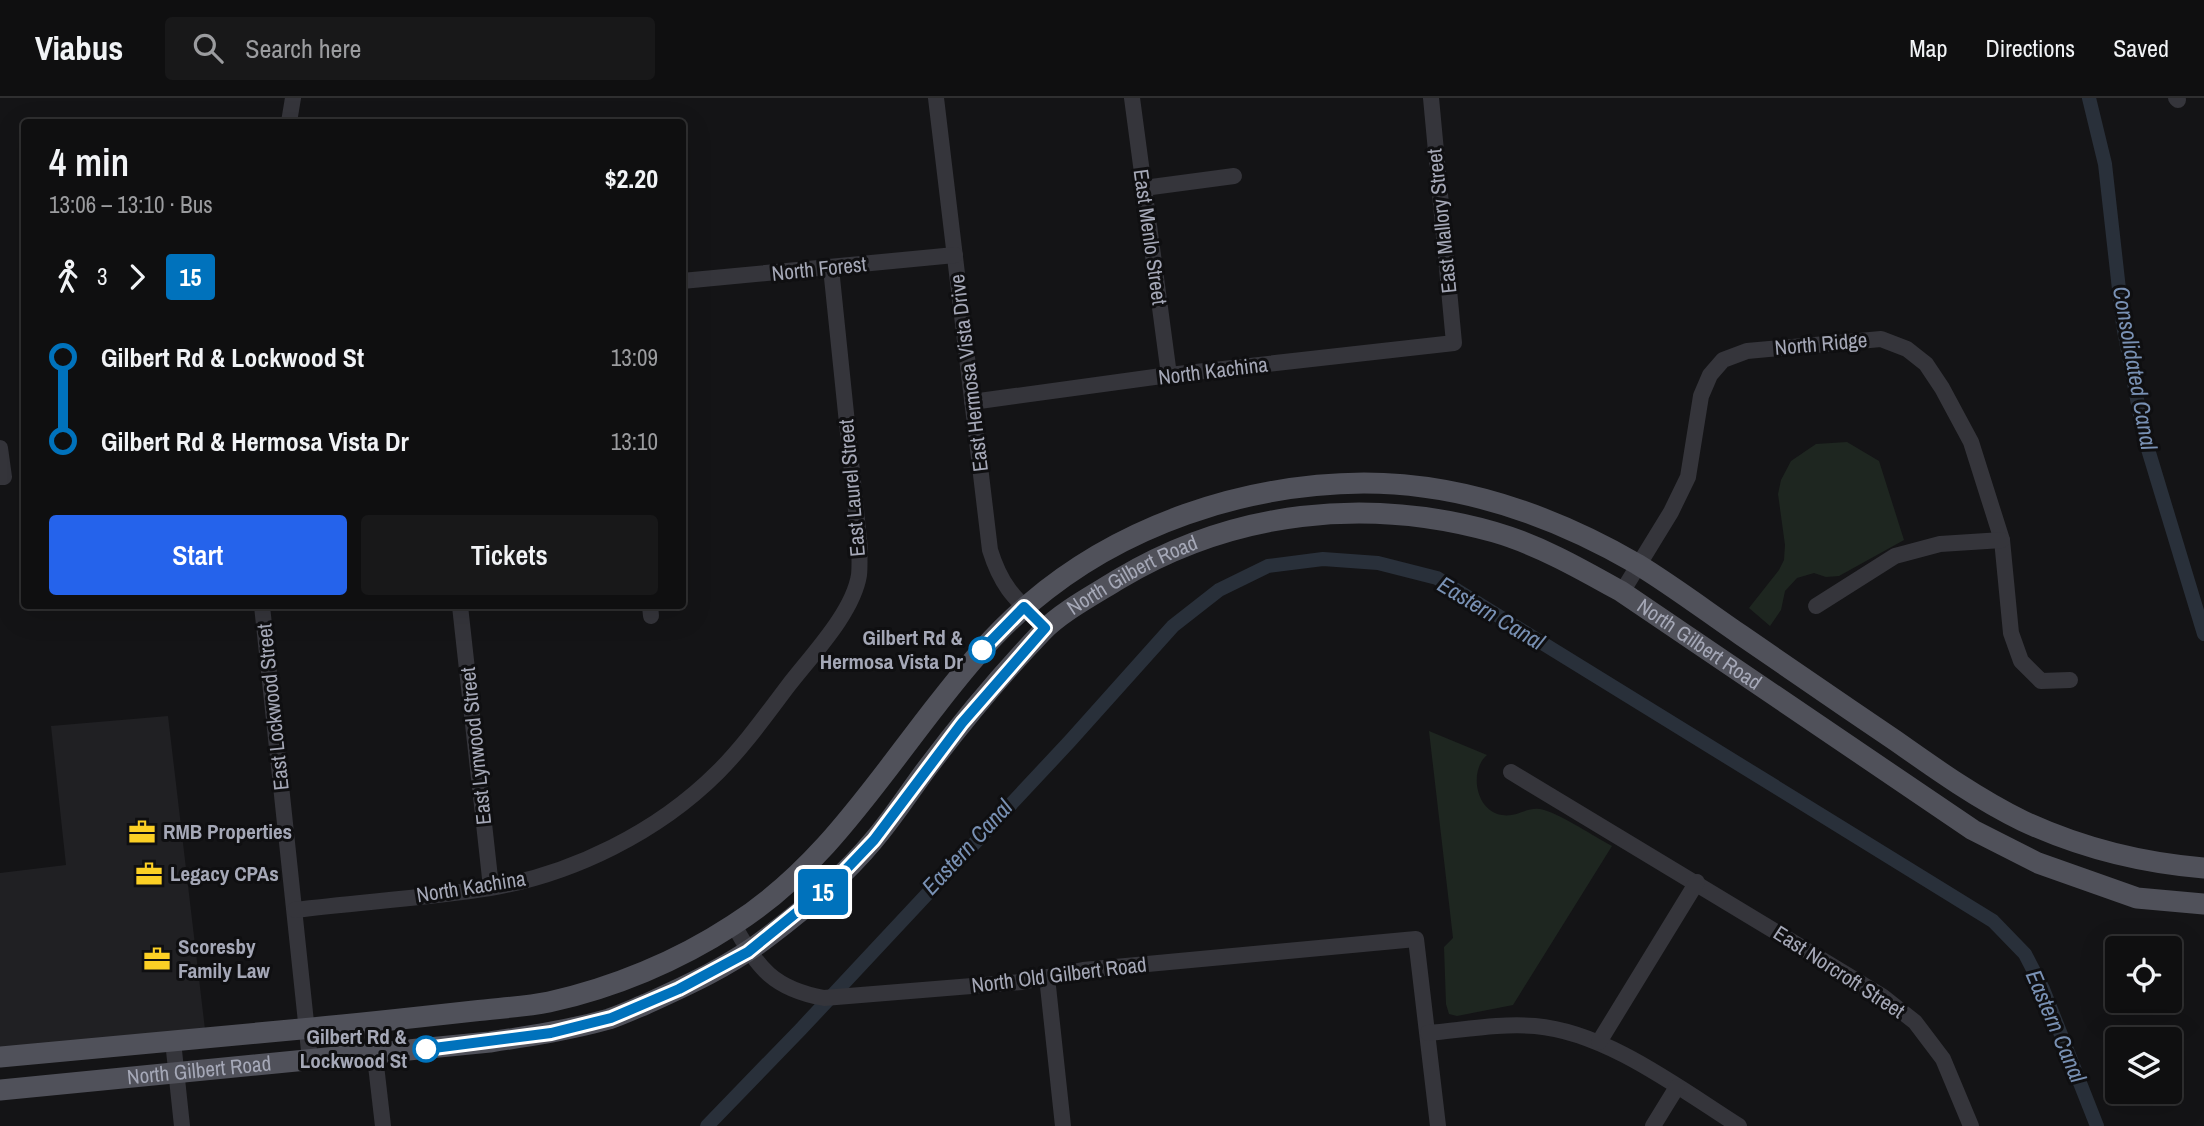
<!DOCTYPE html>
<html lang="en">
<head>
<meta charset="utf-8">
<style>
  body { margin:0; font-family:"Archivo Narrow",sans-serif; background:#181819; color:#f1f3f6; height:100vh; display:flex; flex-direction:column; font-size:26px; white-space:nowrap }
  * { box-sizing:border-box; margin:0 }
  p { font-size:23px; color:#9b9c9f }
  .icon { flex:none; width:38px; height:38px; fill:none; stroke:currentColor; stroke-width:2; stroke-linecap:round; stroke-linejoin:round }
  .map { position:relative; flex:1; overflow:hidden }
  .details { position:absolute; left:21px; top:21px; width:665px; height:490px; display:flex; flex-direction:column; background:#0f0f10; border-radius:7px; box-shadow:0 7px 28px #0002,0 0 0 2px #2f2f30 }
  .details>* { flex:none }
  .badge { padding:0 14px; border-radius:5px; font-size:24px; line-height:46px }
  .tools { position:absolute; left:2105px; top:838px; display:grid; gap:14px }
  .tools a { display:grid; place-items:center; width:77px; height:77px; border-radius:7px; background:#0f0f10; box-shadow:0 7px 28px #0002,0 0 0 2px #2f2f30; font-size:35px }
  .map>.badge { position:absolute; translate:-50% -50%; box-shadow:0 0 0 4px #fff }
  .legs { display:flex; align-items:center; gap:10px; height:77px; padding:0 28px; font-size:23px }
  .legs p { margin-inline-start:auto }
  .headline { display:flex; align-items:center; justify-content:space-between; height:119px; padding:0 28px }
  h1 { font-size:38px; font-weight:600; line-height:52px }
  .primary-button { display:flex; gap:14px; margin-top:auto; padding:14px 28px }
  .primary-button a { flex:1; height:80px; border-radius:7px; background:#2563eb; color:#fff; font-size:28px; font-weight:600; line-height:80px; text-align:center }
  .primary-button a+a { background:#181819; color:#f1f3f6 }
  ul { padding:0 28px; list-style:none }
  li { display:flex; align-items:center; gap:24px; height:84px; font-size:26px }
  li i { display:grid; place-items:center; width:10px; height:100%; margin:0 9px; background:currentColor }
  li i::after { content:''; width:18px; height:18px; margin:-9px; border:5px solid; border-radius:50%; background:#0f0f10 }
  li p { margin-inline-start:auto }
  li:first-child i { background:linear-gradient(#0000 50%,currentColor 0) }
  li:last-child i { background:linear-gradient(currentColor 50%,#0000 0) }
  header { display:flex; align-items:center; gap:42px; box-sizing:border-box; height:98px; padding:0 35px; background:#0f0f10; border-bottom:2px solid #2f2f30 }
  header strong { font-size:33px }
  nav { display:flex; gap:38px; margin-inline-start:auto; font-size:24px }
  .search { width:490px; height:63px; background:#181819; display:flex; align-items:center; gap:18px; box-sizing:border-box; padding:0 24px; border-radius:7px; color:#9b9c9f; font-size:26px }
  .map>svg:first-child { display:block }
</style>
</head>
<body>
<header>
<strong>Viabus</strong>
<div class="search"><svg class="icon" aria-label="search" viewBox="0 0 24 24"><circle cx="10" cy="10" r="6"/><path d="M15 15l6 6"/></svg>Search here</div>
<nav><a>Map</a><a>Directions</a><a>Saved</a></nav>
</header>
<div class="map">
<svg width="2204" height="1028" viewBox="0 0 2204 1028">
  <rect width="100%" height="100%" fill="#141416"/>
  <!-- built -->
  <polygon fill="#202023" points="168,618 206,940 0,958 0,775 66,767 51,628"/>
  <!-- green -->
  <g fill="#1e2620">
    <polygon points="1847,344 1879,363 1904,442 1839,478 1826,479 1814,475 1797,480 1785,493 1781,512 1770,528 1749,510 1779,472 1784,462 1785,447 1778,396 1781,382 1791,363 1816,346"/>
    <path d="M1429,633L1487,657C1469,672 1475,713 1502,717C1517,720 1528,707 1544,712C1564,718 1593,738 1612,748L1513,907L1457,918L1449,916L1446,906L1444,849L1453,840Z"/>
  </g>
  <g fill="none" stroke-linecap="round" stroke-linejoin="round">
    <!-- canal -->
    <g stroke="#29303a" stroke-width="14">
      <polyline points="2089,0 2105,66 2123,227 2144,338 2204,536"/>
      <polyline points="707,1028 801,931 1070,643 1173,528 1219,492 1268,468 1323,461 1378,465 1437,480 1993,823 2025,856 2043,891 2097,1028"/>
    </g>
    <!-- minor -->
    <g stroke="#35353b" stroke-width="16">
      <path d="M936,0L990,452C1002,491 1017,502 1045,530"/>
      <polyline points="1132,0 1169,277"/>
      <polyline points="2176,0 2178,2"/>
      <polyline points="289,24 293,0"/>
      <polyline points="1144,90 1234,78"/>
      <polyline points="682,183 955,157"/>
      <polyline points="972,304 1169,277 1454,245 1431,0"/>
      <polyline points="0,350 4,379 0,379"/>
      <polyline points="1622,494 1671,414 1688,379 1701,298 1710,277 1723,262 1747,253 1881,241 1907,251 1926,266 1942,290 1971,344 2002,442 2011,535 2021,563 2041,583 2070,582"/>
      <polyline points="262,508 310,962"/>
      <polyline points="460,508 491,789"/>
      <polyline points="650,508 651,518"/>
      <polyline points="1816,508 1895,458 1940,446 2002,442"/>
      <polyline points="1511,674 1882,898 1915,924 1943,961 1971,1028"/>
      <path d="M295,812C360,804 426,800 490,790C573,776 658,734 718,674C744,648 766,617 788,588C811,558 853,515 859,477C860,469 859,459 860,451L831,170"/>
      <path d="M734,827C757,870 774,891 824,900L1022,884L1083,872L1416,841L1438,1028"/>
      <polyline points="1047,879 1063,1028"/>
      <polyline points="371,924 383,1028"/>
      <path d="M1428,935C1463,932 1500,925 1535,928C1606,934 1679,990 1739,1028"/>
      <polyline points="173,943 182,1028"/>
      <polyline points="1599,944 1697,784"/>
      <polyline points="1653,1028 1677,989"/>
    </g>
    <!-- major -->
    <g stroke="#50515a" stroke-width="21">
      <path d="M0,959C104,950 208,940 312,930C366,925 420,919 474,913C499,910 524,909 549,904C613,890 678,863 733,827C820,772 874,687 936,608C964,572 994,535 1029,506C1121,427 1244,386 1364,385C1461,385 1554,418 1637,466C1673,488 1706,513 1741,537C1792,572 1844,608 1896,643C1937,672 1978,701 2023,723C2079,749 2142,765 2204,770"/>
      <path id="s1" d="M0,992L490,944C530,938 570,932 609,921C621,917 634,911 646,906C688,887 732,867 769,838C806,810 843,779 873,743C892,721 908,696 925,673C961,625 1000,578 1042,534C1061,514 1095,496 1119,481C1233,413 1366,398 1494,434C1539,447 1581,471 1622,494L1973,732L2038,765L2137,800L2204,806"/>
    </g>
  </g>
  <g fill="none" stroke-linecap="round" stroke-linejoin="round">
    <defs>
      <polyline id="line-1" points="426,951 551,935 611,920 679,891 748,854 833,785 874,742 962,625 1045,530 1024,509 982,552"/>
    </defs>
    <!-- line-1 casing -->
    <use href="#line-1" stroke="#fff" stroke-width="16"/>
    <!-- line-1 -->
    <use href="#line-1" stroke="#0072bc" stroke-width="10"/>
  </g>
  <!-- icons -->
  <defs>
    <symbol id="office-bare" viewBox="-9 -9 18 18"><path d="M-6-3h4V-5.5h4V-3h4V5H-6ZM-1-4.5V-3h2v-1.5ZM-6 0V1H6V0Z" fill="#fcd025" stroke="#0f0f11" stroke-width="2.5" paint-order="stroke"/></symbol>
  </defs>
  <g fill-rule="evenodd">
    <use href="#office-bare" x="123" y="715" width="38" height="38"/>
    <use href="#office-bare" x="130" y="757" width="38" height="38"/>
    <use href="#office-bare" x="138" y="842" width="38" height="38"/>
  </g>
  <!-- markers -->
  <g fill="#fff" stroke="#0072bc" stroke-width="3.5">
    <circle cx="982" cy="552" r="12"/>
    <circle cx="426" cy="951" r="12"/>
  </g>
  <g text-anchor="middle" stroke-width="6" stroke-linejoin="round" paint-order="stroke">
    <!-- street labels -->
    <g font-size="21" fill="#a5a8b7" stroke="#0f0f11">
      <text transform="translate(1442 123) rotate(-96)" y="7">East Mallory Street</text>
      <text transform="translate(1150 139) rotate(82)" y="7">East Menlo Street</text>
      <text transform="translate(819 171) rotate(-6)" y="7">North Forest</text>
      <text transform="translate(1821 246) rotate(-5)" y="7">North Ridge</text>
      <text transform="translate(1213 273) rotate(-7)" y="7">North Kachina</text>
      <text transform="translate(969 275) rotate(-97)" y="7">East Hermosa Vista Drive</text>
      <text transform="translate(852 390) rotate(-95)" y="7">East Laurel Street</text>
      <text dy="7" stroke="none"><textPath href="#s1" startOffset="1312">North Gilbert Road</textPath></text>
      <text dy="7" stroke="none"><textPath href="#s1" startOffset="1922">North Gilbert Road</textPath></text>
      <text transform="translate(273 609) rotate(-96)" y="7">East Lockwood Street</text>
      <text transform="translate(476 648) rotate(-96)" y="7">East Lynwood Street</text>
      <text transform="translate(471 789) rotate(-9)" y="7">North Kachina</text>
      <text transform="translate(1839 874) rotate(33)" y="7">East Norcroft Street</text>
      <text transform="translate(1059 877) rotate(-7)" y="7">North Old Gilbert Road</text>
      <text dy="7" stroke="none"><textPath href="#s1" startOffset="200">North Gilbert Road</textPath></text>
    </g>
    <!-- stop labels -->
    <g font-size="21" font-weight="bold" fill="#a5a8b7" stroke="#0f0f11" text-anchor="end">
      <text x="963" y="547">Gilbert Rd &amp;<tspan x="963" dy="24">Hermosa Vista Dr</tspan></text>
      <text x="407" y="946">Gilbert Rd &amp;<tspan x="407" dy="24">Lockwood St</tspan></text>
    </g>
    <!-- poi labels -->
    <g font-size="21" font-weight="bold" fill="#a5a8b7" stroke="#0f0f11" text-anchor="start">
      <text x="163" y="741">RMB Properties</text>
      <text x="170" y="783">Legacy CPAs</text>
      <text x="178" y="856">Scoresby<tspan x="178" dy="24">Family Law</tspan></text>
    </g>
    <!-- water labels -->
    <g font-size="23" font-style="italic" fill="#7991b4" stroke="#0f0f11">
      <text transform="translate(2135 270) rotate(80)" y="8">Consolidated Canal</text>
      <text transform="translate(1491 515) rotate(31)" y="8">Eastern Canal</text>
      <text transform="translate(967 749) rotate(-47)" y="8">Eastern Canal</text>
      <text transform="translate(2056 928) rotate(67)" y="8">Eastern Canal</text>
    </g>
  </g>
</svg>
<div class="tools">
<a><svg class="icon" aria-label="locate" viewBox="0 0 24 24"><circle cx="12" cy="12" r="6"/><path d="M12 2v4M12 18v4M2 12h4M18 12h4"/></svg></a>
<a><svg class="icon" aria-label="layers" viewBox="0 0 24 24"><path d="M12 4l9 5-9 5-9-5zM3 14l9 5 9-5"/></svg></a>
</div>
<b class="badge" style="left:823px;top:794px;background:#0072bc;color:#fff">15</b>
<section class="details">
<div class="headline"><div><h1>4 min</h1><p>13:06 – 13:10 · Bus</p></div><b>$2.20</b></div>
<div class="legs"><svg class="icon" aria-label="walk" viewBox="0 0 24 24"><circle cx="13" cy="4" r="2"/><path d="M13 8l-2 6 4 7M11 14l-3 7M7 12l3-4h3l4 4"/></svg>3<svg class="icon" aria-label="forward" viewBox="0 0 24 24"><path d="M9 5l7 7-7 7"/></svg><b class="badge" style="background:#0072bc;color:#fff">15</b></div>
<ul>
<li><i style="color:#0072bc"></i><b>Gilbert Rd &amp; Lockwood St</b><p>13:09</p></li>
<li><i style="color:#0072bc"></i><b>Gilbert Rd &amp; Hermosa Vista Dr</b><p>13:10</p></li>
</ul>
<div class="primary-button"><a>Start</a><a>Tickets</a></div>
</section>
</div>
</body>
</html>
